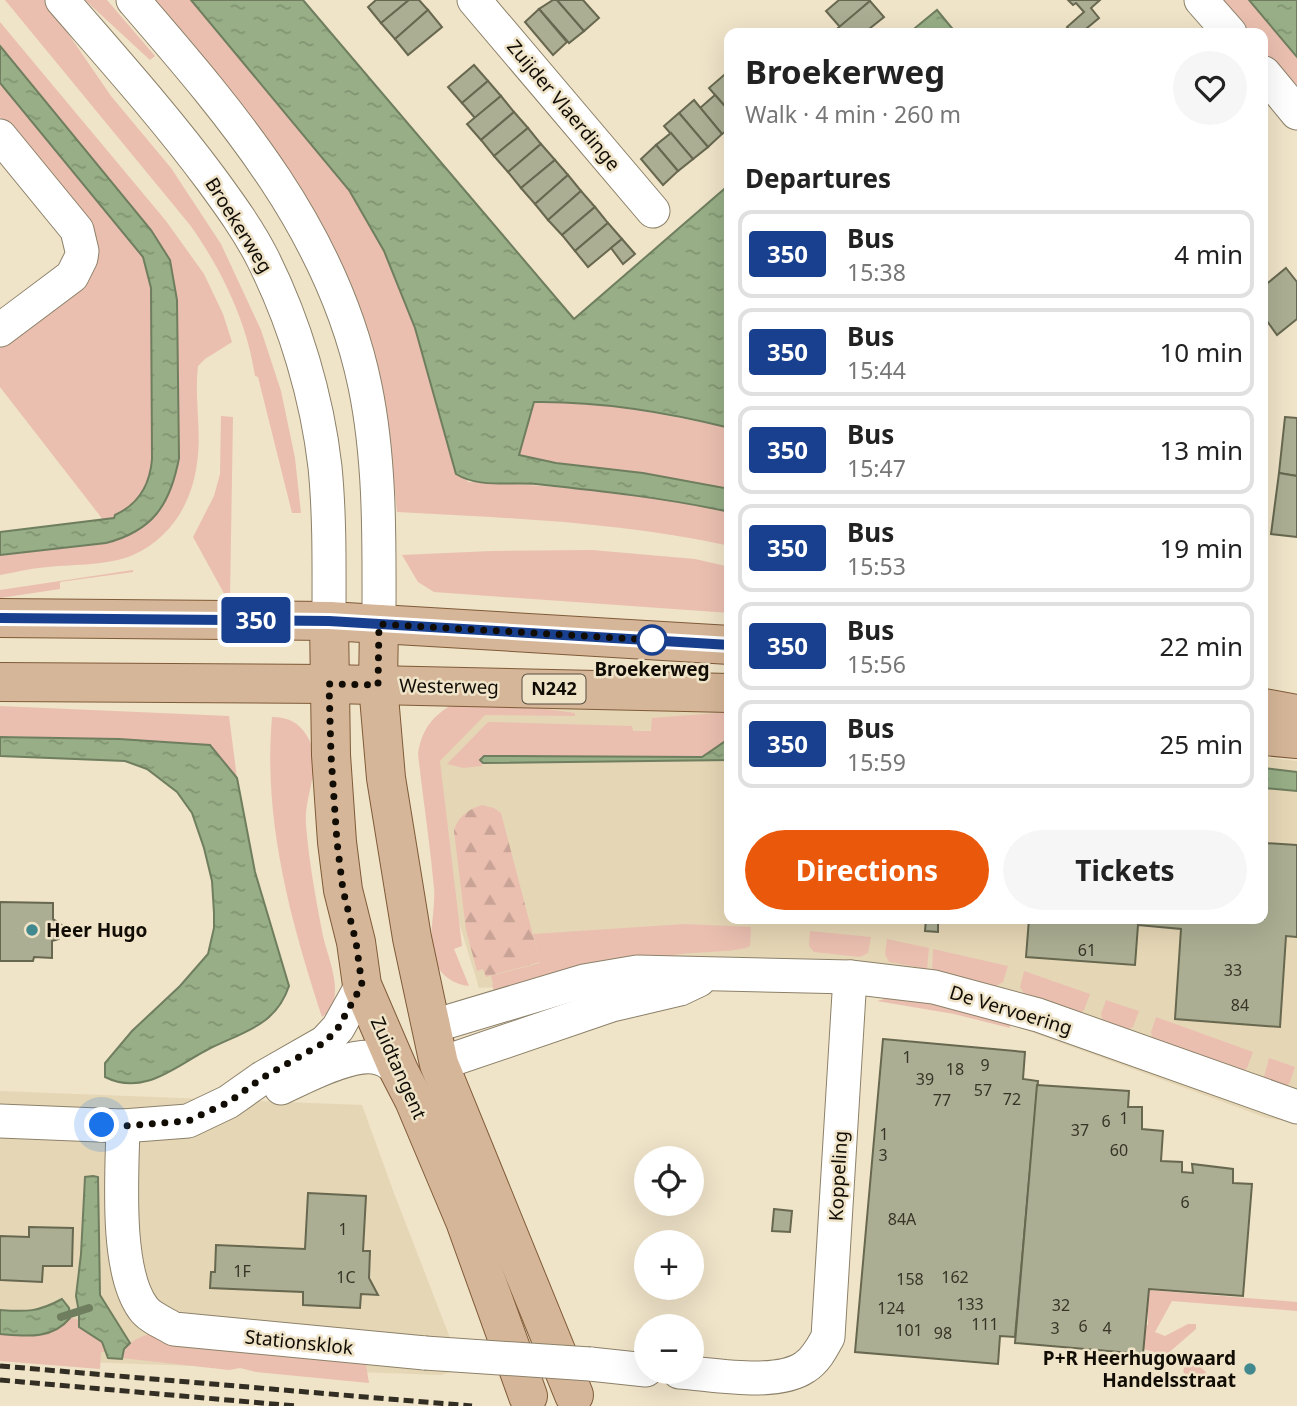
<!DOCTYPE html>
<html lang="en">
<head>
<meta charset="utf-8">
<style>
  body { margin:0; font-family:"Noto Sans",sans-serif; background:#f6f6f6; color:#222; height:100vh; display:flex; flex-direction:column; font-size:26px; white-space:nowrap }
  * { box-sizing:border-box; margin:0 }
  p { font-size:23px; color:#767676 }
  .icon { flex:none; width:38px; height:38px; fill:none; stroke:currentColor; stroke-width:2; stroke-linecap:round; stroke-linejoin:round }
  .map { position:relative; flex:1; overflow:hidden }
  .sheet { position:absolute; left:724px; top:28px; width:544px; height:896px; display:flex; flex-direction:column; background:#fff; border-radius:14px; box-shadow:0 7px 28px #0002 }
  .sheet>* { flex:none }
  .badge { padding:0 14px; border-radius:5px; font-size:24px; line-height:46px }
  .fabs { position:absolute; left:634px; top:1146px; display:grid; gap:14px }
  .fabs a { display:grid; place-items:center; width:70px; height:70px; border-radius:50%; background:#fff; box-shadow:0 7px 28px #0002; font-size:35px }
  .you { position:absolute; width:35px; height:35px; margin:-18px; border:5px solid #fff; border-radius:50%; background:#1a73e8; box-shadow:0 0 0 10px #1a73e833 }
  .map>.badge { position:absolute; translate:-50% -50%; box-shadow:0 0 0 4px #fff }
  h2 { padding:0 21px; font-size:26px; line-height:63px }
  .round { display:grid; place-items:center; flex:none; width:74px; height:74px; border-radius:37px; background:#f6f6f6 }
  .overview { display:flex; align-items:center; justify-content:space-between; height:119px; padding:0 21px }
  h1 { font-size:33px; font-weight:700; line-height:52px }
  .action { display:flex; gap:14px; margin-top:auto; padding:14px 21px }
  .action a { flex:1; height:80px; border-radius:42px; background:#ea580c; color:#fff; font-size:28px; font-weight:700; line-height:80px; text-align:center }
  .action a+a { background:#f6f6f6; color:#222 }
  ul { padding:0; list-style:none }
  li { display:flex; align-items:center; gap:21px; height:88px; margin:0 14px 10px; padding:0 7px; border:4px solid #e0e0e0; border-radius:14px }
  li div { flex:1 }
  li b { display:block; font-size:26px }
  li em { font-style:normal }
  li .badge { min-width:77px; font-weight:700; text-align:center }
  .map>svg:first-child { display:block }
</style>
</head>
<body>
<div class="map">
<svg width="1297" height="1406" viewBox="0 0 1297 1406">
  <defs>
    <pattern id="forest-firs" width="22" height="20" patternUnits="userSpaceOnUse" patternTransform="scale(1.75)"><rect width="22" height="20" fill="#eabfb0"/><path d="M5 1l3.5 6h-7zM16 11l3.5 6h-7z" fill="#c8a396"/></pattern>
    <pattern id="water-ripples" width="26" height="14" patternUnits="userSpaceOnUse" patternTransform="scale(1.75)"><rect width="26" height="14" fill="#97ae86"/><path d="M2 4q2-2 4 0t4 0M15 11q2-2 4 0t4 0" fill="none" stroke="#819472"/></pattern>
  </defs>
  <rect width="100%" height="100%" fill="#efe3c8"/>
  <!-- built -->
  <g fill="#e5d6b5">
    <polygon points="730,705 730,919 1264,919 1264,757 1297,761 1297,1123 1267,1118 861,970 479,988 437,850 432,731 465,706"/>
    <polygon points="0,1091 362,1105 394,1193 462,1369 441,1375 0,1359"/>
  </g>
  <!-- grass -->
  <g fill="#eabfb0">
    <path d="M5,0H45L111,96L171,168L221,244L261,330L281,391L295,458L301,513H292L258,377L255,376C247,322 222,270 190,225Z"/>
    <polygon points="85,0 107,0 155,56 150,60"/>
    <path d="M146,0H191L349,190L384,251L415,328L446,441L468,482C556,485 644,494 730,512V546C620,522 509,518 397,512L390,442L374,361Z"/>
    <polygon points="1217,0 1249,0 1297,57 1297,95 1264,55 1264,33 1245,33"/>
    <path d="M0,22L166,221L204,274L223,314L232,342L205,359L198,366C194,398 202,431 197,463C192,503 171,538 133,555C107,566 75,564 48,567C32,568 16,572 0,575V555L105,543L118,539L0,387V344L47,309L84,219L0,117Z"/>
    <path d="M570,401L639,410L730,428V489C660,474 589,469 519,456L533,402Z"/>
    <polygon points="221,416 233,417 230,597 226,597 193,537 214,496 220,474"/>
    <polygon points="592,550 695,559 730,567 730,613 434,592 418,582 402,555 491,551"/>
    <polygon points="133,570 133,572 60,582 60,589 0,598 0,590"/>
    <path d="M459,701L505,703L575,713V716L485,715L440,761L462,946L454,949L469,986C455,985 441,976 436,963C426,938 436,913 434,888C430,843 423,799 418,754C422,727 435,713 459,701Z"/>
    <polygon points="0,706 229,716 237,778 210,745 119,739 0,736"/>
    <polygon points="730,712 730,738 702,757 484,756 481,761 482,766 463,768 447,764 488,722 632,726 633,731 651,731 652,718"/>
    <path d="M272,717C287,717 299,722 307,736C325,765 303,795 306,825C309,862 316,900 323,936C328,959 348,1000 322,1017C290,919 263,820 272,717Z"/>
    <path d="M685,924L751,927L750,946C743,952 695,952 681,954C618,961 557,980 496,996L492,985L493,984L491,976L540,963L533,934Z"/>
    <polygon points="810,931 871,937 868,953 860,957 814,952 809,946"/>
    <polygon points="887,939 929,948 927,969 889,962 885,954"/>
    <polygon points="933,949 1008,966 1003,982 996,986 932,970"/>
    <polygon points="1024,971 1090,994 1084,1010 1081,1013 1025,995 1020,987"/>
    <polygon points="895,996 1010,1022 1010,1028 954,1014 877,1001"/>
    <polygon points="1106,1000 1139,1011 1133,1027 1125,1031 1103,1022 1101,1014"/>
    <polygon points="1156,1017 1253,1052 1247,1068 1243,1071 1152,1038 1151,1032"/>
    <polygon points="1269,1058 1295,1067 1290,1082 1286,1087 1266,1080 1264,1077"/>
    <polygon points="1148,1290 1297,1302 1297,1311 1172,1301 1155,1332 1165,1336 1188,1324 1196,1324 1196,1329 1166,1355 1132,1346 1135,1325 1148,1325"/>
    <path d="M70,1318L80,1320L79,1328L102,1342L107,1352H101L100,1369L0,1361V1334C25,1336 52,1340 70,1318Z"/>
    <path d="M149,1334L365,1359L369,1383L256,1372L240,1368L229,1370L122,1358C126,1343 135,1339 149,1334Z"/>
    <polygon points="1195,1355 1209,1355 1200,1367 1206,1372 1197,1386 1189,1381 1183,1371 1188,1359"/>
  </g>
  <!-- forest -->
  <path fill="url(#forest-firs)" d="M482,805L494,808L501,813L540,962L486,977L483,969L477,971L466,930L454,831C457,817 469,809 482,805Z"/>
  <!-- water -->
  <g fill="url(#water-ripples)" stroke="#6f7e5f" stroke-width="2">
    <path d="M191,0H303L574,319L730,184V428C666,412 600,401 534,402L519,455L556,463L643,473L730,489V512C666,498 601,491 536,484C510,482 478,488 456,474L415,328L384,251L349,190Z"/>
    <polygon points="1249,0 1297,0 1297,57"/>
    <polygon points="937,10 956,33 909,33"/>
    <path d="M0,46L151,230L170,260L177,300L179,458C170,506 152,531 106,543L0,555V532L114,518L115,515C139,504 150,485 152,459L151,288L143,257L0,83Z"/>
    <path d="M0,737L119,739L210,745L237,778L255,872L289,986C275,1028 240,1032 205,1051C173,1068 143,1096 105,1077V1063L132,1031L180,986L208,954L214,928V913L212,881L204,848L192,813L177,792L147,769L125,761L0,756Z"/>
    <polygon points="730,738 730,760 483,763 480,760 484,756 702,757"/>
    <polygon points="1264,768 1297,772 1297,791 1264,788"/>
    <polygon points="93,1176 98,1177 100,1295 130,1343 124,1349 122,1359 108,1358 102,1342 79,1327 79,1312 76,1296 81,1254 85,1177"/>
    <path d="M62,1299L69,1308L70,1318C52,1340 25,1336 0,1334V1310C27,1312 38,1312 62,1299Z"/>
  </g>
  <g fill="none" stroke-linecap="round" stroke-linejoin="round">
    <!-- stream -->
    <polyline stroke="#6f7e5f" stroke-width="8" points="61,1317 89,1308"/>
  </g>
  <!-- building -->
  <g fill="#acae93" stroke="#67684f" stroke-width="2">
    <polygon points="376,0 409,0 381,23 368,7"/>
    <polygon points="409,0 419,0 428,10 395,39 381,23"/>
    <polygon points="553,0 557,0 584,31 569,43 539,9"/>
    <polygon points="557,0 583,0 599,18 584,31"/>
    <polygon points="839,0 870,0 870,1 840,27 826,11"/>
    <polygon points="1068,0 1100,0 1091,8 1099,18 1081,33 1072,33 1067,27 1084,12 1076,3 1073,5"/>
    <polygon points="870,1 884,17 864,33 832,33"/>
    <polygon points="539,9 567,42 553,55 525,22"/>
    <polygon points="428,10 442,27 408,55 395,39"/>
    <polygon points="474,65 488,81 462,103 448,87"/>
    <polygon points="724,75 730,81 730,112 709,88"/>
    <polygon points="488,81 501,96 475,118 462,103"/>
    <polygon points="715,95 730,112 730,128 722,134 700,108"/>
    <polygon points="501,96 514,112 481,140 467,124"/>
    <polygon points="694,100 722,134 708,147 679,113"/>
    <polygon points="514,112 528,128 494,156 481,140"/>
    <polygon points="679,113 708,147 693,159 664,126"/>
    <polygon points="528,128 541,144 508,172 494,156"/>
    <polygon points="671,133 693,159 678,171 656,145"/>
    <polygon points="541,144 555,160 521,188 508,172"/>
    <polygon points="656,145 678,171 663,185 641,159"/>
    <polygon points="555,160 568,175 535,204 521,188"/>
    <polygon points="568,175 581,191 548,220 535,204"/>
    <polygon points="581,191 595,207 562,235 548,220"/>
    <polygon points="595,207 608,223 575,251 562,235"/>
    <polygon points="608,223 622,239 588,267 575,251"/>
    <polygon points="622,239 635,254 623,264 611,248"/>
    <polygon points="1286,268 1297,282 1297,319 1277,335 1264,317 1264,286"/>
    <polygon points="1285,417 1297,418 1297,476 1279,473"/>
    <polygon points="1279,473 1297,476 1297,537 1271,534"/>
    <polygon points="1264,843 1297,845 1297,937 1286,936 1280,1027 1175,1019 1181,929 1138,925 1135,965 1026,957 1029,919 1264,919"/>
    <polygon points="0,902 53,903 53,919 62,925 63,932 59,939 52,941 52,958 34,957 33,961 0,961"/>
    <polygon points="926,919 938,919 938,932 925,931"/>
    <polygon points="883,1039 1025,1052 1023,1079 1038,1081 1015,1337 1000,1336 998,1364 855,1352"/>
    <polygon points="1037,1085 1129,1091 1128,1107 1142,1107 1142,1129 1163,1131 1161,1161 1182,1162 1182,1172 1193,1173 1192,1164 1233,1169 1233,1183 1252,1184 1243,1296 1149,1289 1143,1354 1015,1343"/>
    <polygon points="308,1193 366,1196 363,1251 370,1251 369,1278 378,1295 361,1294 360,1308 303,1305 303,1292 210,1288 211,1272 215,1272 216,1245 305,1249"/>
    <polygon points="774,1209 792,1211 790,1232 772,1231"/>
    <polygon points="29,1227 73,1228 72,1266 43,1266 42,1282 0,1280 0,1236 29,1237"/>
  </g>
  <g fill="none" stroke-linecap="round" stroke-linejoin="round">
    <defs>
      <g id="minor">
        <path d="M62,0C113,59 165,117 211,179C230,205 249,231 263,259C295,323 317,397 325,467C330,518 329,570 329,621"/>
        <path d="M133,0C233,116 333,231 365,386C381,464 379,545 379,624"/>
        <polyline points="474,0 653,211"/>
        <polyline points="1201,0 1230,33"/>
        <polyline points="1264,73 1297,113"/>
        <polyline points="0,136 77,230 82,251 81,258 72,276 0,330"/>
        <polyline points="430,1027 584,981 637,972 850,977 934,987 1038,1015 1297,1107"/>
        <polyline points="439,1064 612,1005 680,989 699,980"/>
        <path d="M281,1088C305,1077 356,1049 381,1059C388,1061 394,1067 399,1071"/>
        <polyline points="0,1121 123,1126 188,1121 228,1102 262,1078 325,1042 338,1028 362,985"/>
        <path d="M123,1126C122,1174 115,1270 143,1308C149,1317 164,1323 174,1329L425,1353"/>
        <polyline points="590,1364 646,1370"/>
        <path d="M679,1372C713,1374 776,1387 805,1367C816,1360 822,1348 828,1337L850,977"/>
      </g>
      <g id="major">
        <polyline points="0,618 329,621 730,645"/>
        <polyline points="329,621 331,755 337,842 343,890 356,942 362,985 399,1071 414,1100 465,1221 528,1396"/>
        <polyline points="379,624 378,685 386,778 412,938 439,1064 574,1395"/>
        <polyline points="0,682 329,684 730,693"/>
        <polyline points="1264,708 1297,714"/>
        <polyline points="1264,736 1297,739"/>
      </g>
    </defs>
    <!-- minor casing -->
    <use href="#minor" stroke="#8c8169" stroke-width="35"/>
    <!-- major casing -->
    <use href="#major" stroke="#7f5b38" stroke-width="40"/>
    <!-- minor -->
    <use href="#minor" stroke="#fff" stroke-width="33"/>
    <!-- major -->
    <use href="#major" stroke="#d6b698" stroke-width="38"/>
    <!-- rail -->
    <g stroke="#332e23" stroke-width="5" stroke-dasharray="10 5" stroke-linecap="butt">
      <polyline points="0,1366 472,1406"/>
      <polyline points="0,1380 296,1406"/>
    </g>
    <defs>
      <polyline id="minor-bridge" points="425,1353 590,1364"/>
    </defs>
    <!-- minor-bridge casing -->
    <use href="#minor-bridge" stroke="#8c8169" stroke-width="35" stroke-linecap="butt"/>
    <!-- minor-bridge -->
    <use href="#minor-bridge" stroke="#fff" stroke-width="33"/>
  </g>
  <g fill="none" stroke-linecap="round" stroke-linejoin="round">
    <defs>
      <polyline id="line" points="0,618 329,621 730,645"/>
    </defs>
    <!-- line casing -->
    <use href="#line" stroke="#fff" stroke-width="16"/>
    <!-- line -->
    <use href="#line" stroke="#19408f" stroke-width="10"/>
    <!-- walk -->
    <polyline stroke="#110d05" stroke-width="7" stroke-dasharray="0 12.6" points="102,1125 123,1126 188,1121 229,1102 262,1078 325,1042 338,1028 362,985 356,942 343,890 337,842 331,755 329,684 378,685 379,624 652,640"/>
  </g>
  <!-- markers -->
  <circle fill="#fff" stroke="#19408f" stroke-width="3.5" cx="652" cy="640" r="14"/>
  <g fill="#42898f" stroke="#efe3c8" stroke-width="2.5">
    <circle cx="32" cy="930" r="7"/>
    <circle cx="1250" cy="1369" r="7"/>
  </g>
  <g text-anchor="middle" stroke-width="5" stroke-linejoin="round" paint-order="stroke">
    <!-- number labels -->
    <g font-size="16" fill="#383528">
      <text x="1087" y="956">61</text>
      <text x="1233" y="976">33</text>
      <text x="1240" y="1011">84</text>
      <text x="907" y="1063">1</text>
      <text x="985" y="1071">9</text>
      <text x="955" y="1075">18</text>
      <text x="925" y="1085">39</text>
      <text x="983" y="1096">57</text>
      <text x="1012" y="1105">72</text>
      <text x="942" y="1106">77</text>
      <text x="1124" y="1124">1</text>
      <text x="1106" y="1127">6</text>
      <text x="1080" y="1136">37</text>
      <text x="884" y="1140">1</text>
      <text x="1119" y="1156">60</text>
      <text x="883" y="1161">3</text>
      <text x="1185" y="1208">6</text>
      <text x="902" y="1225">84A</text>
      <text x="343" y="1235">1</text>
      <text x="242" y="1277">1F</text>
      <text x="346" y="1283">1C</text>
      <text x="955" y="1283">162</text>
      <text x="910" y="1285">158</text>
      <text x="970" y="1310">133</text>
      <text x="1061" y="1311">32</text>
      <text x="891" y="1314">124</text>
      <text x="985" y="1330">111</text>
      <text x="1083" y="1332">6</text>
      <text x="1055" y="1334">3</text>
      <text x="1107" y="1334">4</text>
      <text x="909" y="1336">101</text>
      <text x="943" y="1339">98</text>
    </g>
    <!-- shield labels -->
    <rect fill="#efe3c8" stroke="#544d40" stroke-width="2" x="522.5" y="674.5" width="63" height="29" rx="5"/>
    <g font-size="18" font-weight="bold" fill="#110d05">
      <text x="554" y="695">N242</text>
    </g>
    <!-- street labels -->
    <g font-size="19" fill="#110d05" stroke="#efe3c8">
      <text transform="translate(564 105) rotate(50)" y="7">Zuijder Vlaerdinge</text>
      <text transform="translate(239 225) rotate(58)" y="7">Broekerweg</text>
      <text transform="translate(449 686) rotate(1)" y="7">Westerweg</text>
      <text transform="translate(1011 1010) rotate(17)" y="7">De Vervoering</text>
      <text transform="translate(399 1068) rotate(66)" y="7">Zuidtangent</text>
      <text transform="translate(838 1176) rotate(-87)" y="7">Koppeling</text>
      <text transform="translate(299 1342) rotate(6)" y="7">Stationsklok</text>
    </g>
    <!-- stop labels -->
    <g font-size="19" font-weight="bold" fill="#110d05" stroke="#efe3c8">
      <text x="652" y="676">Broekerweg</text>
    </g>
    <!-- poi labels -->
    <g font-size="19" font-weight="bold" fill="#110d05" stroke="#efe3c8" text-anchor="start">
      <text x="46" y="937">Heer Hugo</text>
      <text x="1236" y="1365" text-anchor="end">P+R Heerhugowaard<tspan x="1236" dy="22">Handelsstraat</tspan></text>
    </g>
  </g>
</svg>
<div class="fabs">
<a><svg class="icon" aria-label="locate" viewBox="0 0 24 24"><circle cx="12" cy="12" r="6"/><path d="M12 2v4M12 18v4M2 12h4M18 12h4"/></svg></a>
<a>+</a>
<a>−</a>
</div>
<div class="you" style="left:102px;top:1125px"></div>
<b class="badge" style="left:256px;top:620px;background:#19408f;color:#fff">350</b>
<section class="sheet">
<div class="overview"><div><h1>Broekerweg</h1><p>Walk · 4 min · 260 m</p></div><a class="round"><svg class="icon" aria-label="heart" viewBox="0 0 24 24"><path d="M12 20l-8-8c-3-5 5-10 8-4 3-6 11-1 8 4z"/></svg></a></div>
<h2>Departures</h2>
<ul>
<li><span class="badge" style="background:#19408f;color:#fff">350</span><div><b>Bus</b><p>15:38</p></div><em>4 min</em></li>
<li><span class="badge" style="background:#19408f;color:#fff">350</span><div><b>Bus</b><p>15:44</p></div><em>10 min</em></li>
<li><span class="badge" style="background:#19408f;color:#fff">350</span><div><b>Bus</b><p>15:47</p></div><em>13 min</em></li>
<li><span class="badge" style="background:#19408f;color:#fff">350</span><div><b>Bus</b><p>15:53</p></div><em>19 min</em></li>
<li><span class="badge" style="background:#19408f;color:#fff">350</span><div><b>Bus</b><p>15:56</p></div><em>22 min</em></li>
<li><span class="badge" style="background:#19408f;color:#fff">350</span><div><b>Bus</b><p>15:59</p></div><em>25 min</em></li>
</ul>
<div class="action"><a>Directions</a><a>Tickets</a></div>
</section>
</div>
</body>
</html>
